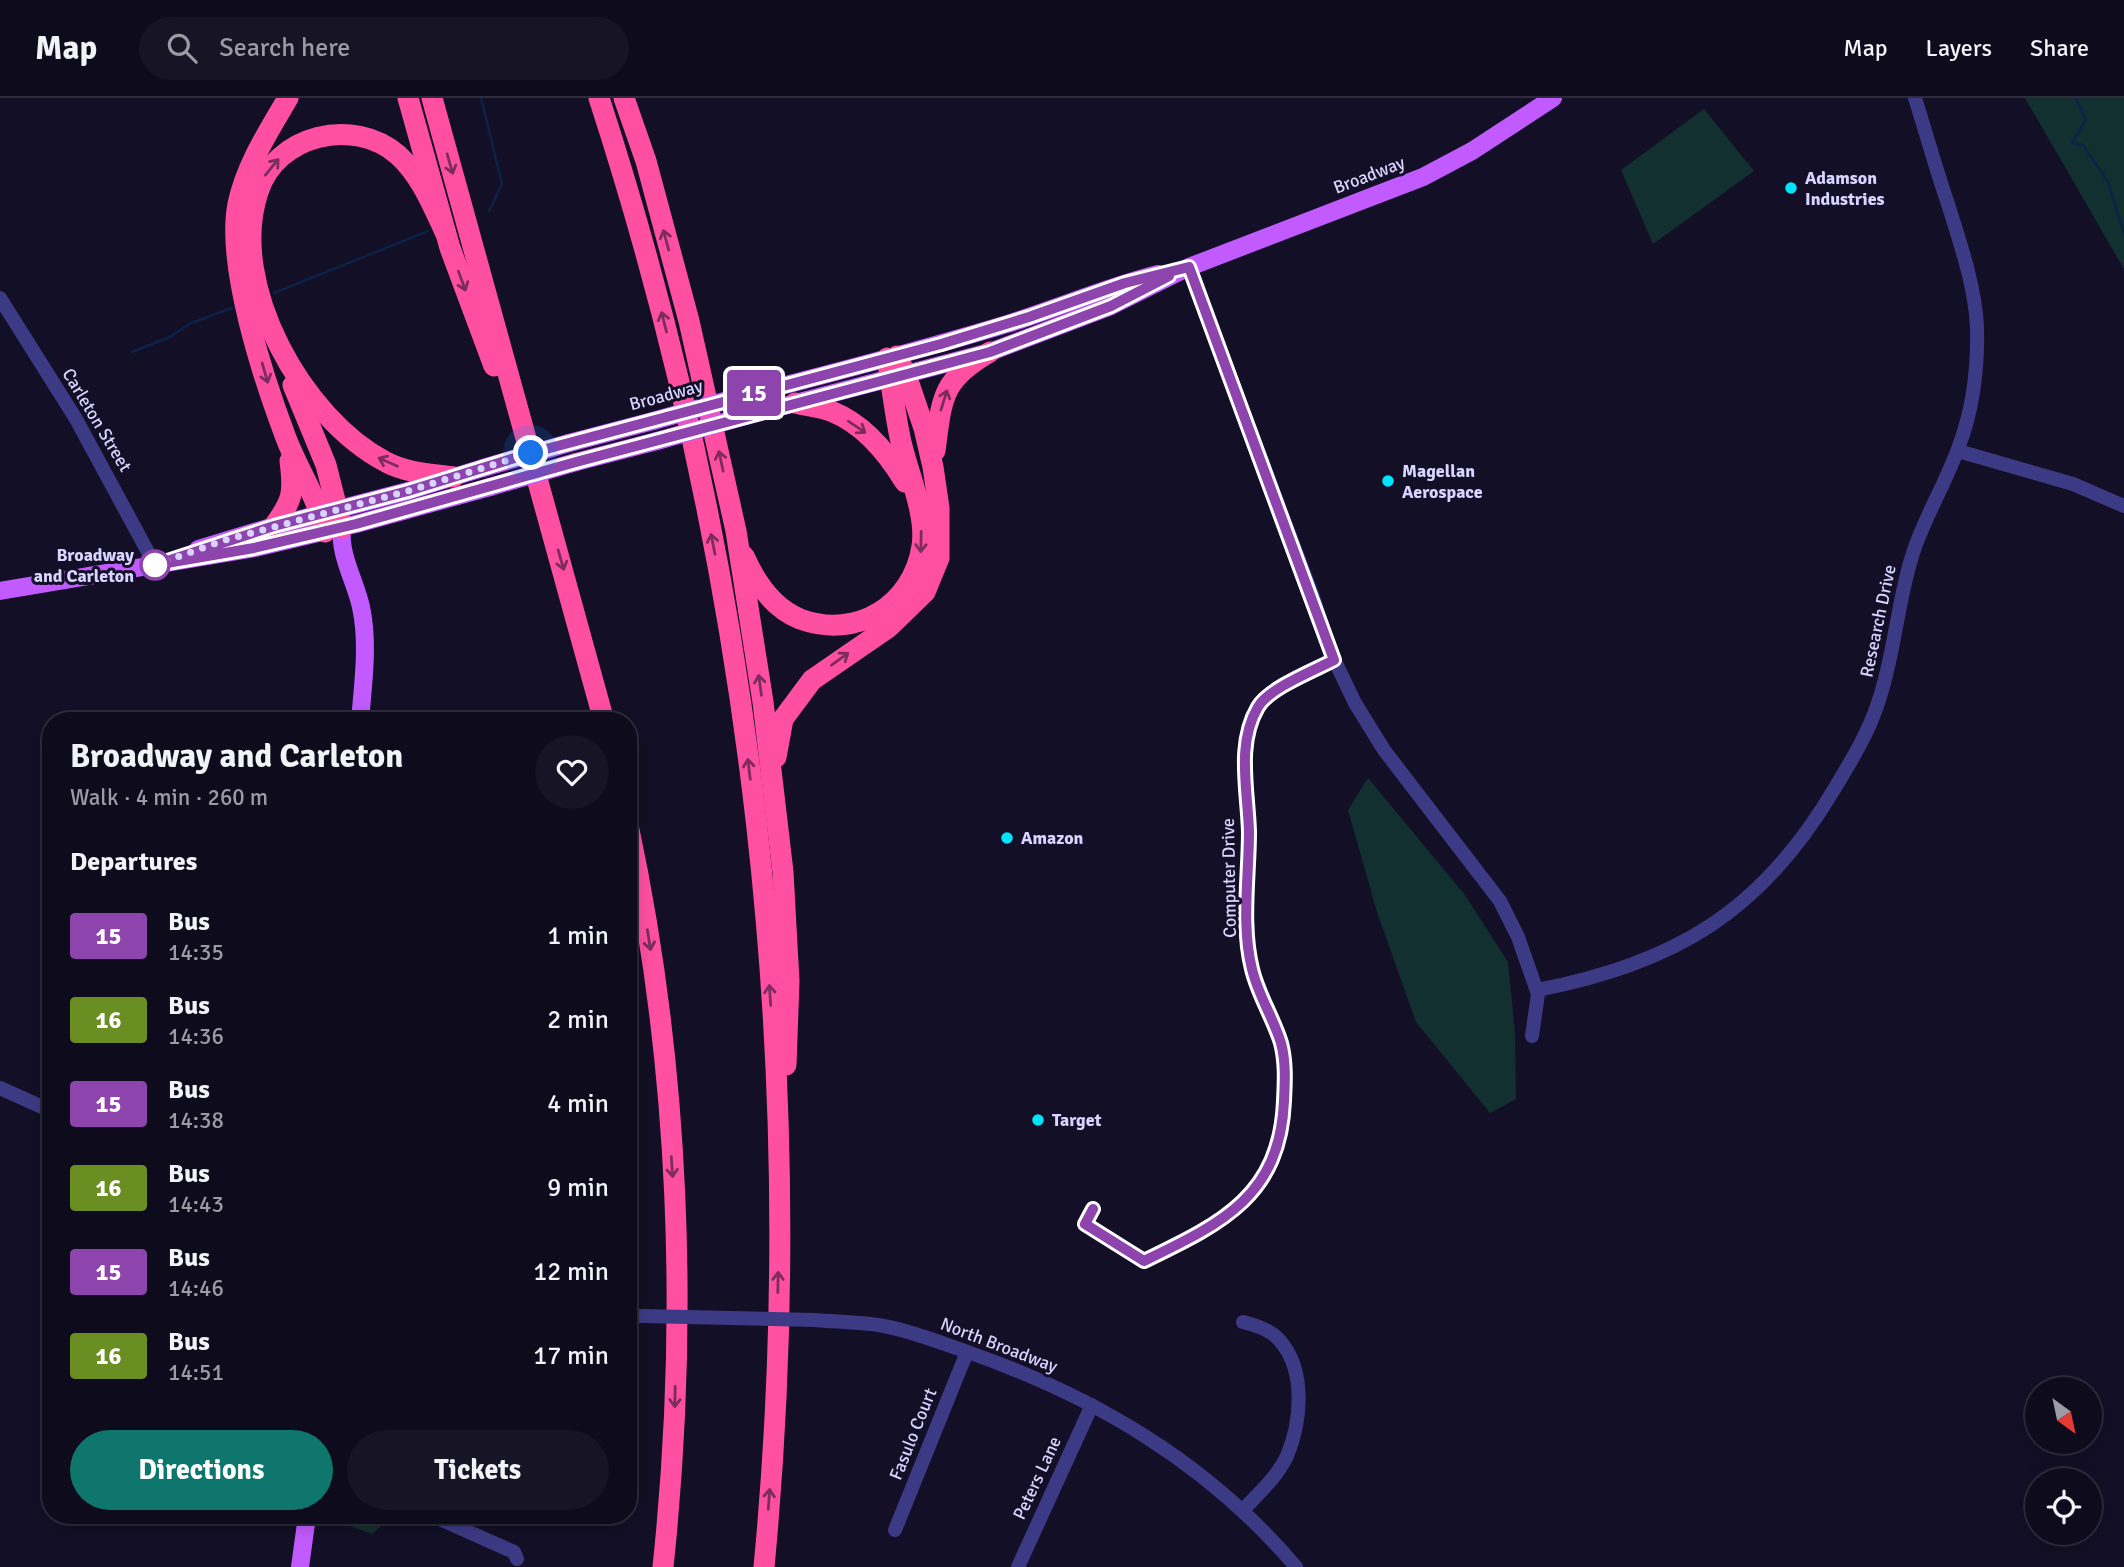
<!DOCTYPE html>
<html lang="en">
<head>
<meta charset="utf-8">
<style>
  body { margin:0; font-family:Signika,sans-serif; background:#171425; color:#f1f3f6; height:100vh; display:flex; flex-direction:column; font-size:26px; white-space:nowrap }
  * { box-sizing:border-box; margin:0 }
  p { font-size:23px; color:#9b9ba3 }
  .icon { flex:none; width:38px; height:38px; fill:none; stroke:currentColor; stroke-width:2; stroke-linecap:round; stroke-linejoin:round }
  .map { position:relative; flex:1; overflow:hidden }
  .side { position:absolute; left:42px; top:614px; width:595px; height:812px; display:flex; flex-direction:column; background:#0e0b1c; border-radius:28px; box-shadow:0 4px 18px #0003,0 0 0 2px #2e2b3b }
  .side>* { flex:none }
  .badge { padding:0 14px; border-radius:5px; font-size:24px; line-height:46px }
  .needle { width:46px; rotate:147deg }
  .tools { position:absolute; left:2025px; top:1279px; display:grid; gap:14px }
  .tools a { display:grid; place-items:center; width:77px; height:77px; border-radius:50%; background:#0e0b1c; box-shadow:0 4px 18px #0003,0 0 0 2px #2e2b3b; font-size:35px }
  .you { position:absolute; width:35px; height:35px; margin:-18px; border:5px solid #fff; border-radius:50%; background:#1a73e8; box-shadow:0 0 0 10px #1a73e833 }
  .map>.badge { position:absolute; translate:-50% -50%; box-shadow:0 0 0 4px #fff }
  h2 { padding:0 28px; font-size:26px; line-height:63px }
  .round { display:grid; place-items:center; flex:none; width:74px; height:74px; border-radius:37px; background:#171425 }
  .head { display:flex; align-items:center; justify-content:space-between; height:119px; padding:0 28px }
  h1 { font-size:33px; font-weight:700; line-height:52px }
  .cta { display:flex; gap:14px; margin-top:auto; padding:14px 28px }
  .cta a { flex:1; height:80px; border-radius:42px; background:#0f766e; color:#fff; font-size:28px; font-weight:700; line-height:80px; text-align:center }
  .cta a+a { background:#171425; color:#f1f3f6 }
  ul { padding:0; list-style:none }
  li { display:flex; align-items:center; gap:21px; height:84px; padding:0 28px }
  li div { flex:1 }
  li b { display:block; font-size:26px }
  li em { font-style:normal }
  li .badge { min-width:77px; font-weight:700; text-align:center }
  header { display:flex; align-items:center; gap:42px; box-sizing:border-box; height:98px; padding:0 35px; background:#0e0b1c; border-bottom:2px solid #2e2b3b }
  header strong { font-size:33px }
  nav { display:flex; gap:38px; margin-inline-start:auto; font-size:24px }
  .search { width:490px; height:63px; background:#171425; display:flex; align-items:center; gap:18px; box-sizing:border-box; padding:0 24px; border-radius:38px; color:#9b9ba3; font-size:26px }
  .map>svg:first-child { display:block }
</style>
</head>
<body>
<header>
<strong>Map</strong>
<div class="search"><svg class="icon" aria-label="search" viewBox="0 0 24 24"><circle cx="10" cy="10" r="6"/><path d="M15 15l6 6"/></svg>Search here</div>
<nav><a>Map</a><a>Layers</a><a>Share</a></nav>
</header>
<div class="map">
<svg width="2124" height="1469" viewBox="0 0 2124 1469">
  <rect width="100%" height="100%" fill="#130f26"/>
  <!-- green -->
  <g fill="#12302f">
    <polygon points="2025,0 2124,0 2124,171"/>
    <polygon points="1704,11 1754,73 1653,146 1621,72"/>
    <polygon points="1368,680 1465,797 1508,864 1515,934 1516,1001 1490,1015 1416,924 1377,814 1348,712"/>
    <polygon points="323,1418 393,1418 372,1436"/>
  </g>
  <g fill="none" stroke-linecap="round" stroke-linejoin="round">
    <!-- stream -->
    <g stroke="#0c2248" stroke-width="2.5">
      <polyline points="481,0 502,86 489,113"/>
      <polyline points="2076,0 2086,22 2072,45 2083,47 2108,84 2124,136"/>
      <polyline points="274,195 428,133"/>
      <polyline points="132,254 170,239 191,225 232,210"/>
    </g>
    <!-- minor -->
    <g stroke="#3d3a85" stroke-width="14">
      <polyline points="1189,169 1313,499 1332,557 1355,605 1384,652 1500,803 1518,839 1538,896 1532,938"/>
      <polyline points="0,200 76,321 155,467"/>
      <polyline points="1958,353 2073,386 2124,408"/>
      <path d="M1537,892C1674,866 1761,814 1833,693C1850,665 1868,636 1878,605C1895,556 1897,504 1913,455C1925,418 1946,385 1959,348C1973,311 1978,269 1977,229C1975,187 1960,145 1948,106C1936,71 1926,35 1915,0"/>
      <polyline points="0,990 51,1013"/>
      <path d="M1281,1036C1284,1006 1289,975 1281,946C1273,918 1256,895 1251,867C1243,824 1249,778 1248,734C1248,693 1236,647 1258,609C1268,591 1315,572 1334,562"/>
      <polyline points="628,1218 643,1218"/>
      <path d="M814,1222C837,1224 861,1224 884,1228C911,1233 939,1244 965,1253C1094,1298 1207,1364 1296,1469"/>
      <path d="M1243,1412C1259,1395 1277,1379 1287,1358C1301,1325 1306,1274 1281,1244C1272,1232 1257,1228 1243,1224"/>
      <polyline points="433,1418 514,1454 517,1461"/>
      <polyline points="895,1432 967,1254"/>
      <polyline points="1018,1469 1092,1307"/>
    </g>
    <!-- major -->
    <g stroke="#c25bff" stroke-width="18">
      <path d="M739,299C829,276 918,253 1007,226C1058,210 1107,189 1158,176"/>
      <polyline points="738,320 990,254 1111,208 1189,169 1423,79 1472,53 1553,0"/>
      <polyline points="569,345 653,323"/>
      <polyline points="576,364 657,343"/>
      <path d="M342,430C339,457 355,482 361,509C369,546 363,585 360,623"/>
      <polyline points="198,451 274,428 408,393 483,370"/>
      <polyline points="0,493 255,450 356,426 490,389"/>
      <polyline points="300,1469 307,1418"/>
    </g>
    <!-- highway -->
    <g stroke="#ff4fa3" stroke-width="21">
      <path d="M288,0C268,34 246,68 238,106C226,167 264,282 286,340C298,372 318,400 325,434"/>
      <polyline points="408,0 450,150 494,268"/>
      <polyline points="432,0 604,623"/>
      <path d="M599,0C752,470 811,976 764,1469"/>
      <polyline points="624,0 646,63 689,223 736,433 763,604 783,774 789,883 786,967"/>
      <path d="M445,134C432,106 421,78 398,57C353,18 276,37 258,94C227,187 303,321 386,364C406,375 432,376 454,379"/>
      <polyline points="293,287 326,367 342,430"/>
      <path d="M795,305C807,308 822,309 833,314C865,327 888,356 905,384"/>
      <path d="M935,353C942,300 941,282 990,254"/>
      <path d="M274,428C293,402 294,395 290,363"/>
      <path d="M744,458C755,483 773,510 800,521C857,542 913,507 922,448C927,417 908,375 901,344C895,317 892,288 887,260"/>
      <polyline points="776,659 783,621 812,582 889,529 925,494 939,460 939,410 933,369 924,330 906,277 897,258"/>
      <path d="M628,727C680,970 689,1223 663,1469"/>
    </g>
    <!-- minor-bridge -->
    <polyline stroke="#3d3a85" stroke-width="14" points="643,1218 814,1222"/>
    <!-- major-bridge -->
    <g stroke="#c25bff" stroke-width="18">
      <polyline points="653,323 739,299"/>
      <polyline points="657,343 738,320"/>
      <polyline points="483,370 569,345"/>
      <polyline points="490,389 576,364"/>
    </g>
  </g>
  <!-- one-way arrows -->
  <defs><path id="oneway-shaft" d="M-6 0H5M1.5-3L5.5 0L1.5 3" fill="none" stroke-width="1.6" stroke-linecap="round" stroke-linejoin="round" transform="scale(1.75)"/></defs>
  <g stroke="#7d2c5e">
    <use href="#oneway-shaft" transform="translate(450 66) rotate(74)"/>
    <use href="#oneway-shaft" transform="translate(272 69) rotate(-51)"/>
    <use href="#oneway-shaft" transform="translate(666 142) rotate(-105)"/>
    <use href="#oneway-shaft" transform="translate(462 183) rotate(70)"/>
    <use href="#oneway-shaft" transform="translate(664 224) rotate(-104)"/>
    <use href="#oneway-shaft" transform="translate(265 275) rotate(74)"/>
    <use href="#oneway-shaft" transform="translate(944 302) rotate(-73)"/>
    <use href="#oneway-shaft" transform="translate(857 329) rotate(34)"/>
    <use href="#oneway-shaft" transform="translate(721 363) rotate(-102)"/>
    <use href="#oneway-shaft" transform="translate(388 364) rotate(-156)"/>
    <use href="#oneway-shaft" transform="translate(921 444) rotate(91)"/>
    <use href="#oneway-shaft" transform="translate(713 446) rotate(-101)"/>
    <use href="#oneway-shaft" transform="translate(561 462) rotate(74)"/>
    <use href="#oneway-shaft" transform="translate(840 561) rotate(-36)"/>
    <use href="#oneway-shaft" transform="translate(760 587) rotate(-98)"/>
    <use href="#oneway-shaft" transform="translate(749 671) rotate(-97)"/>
    <use href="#oneway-shaft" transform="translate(649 842) rotate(81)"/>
    <use href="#oneway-shaft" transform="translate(770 897) rotate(-94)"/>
    <use href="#oneway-shaft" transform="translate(672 1069) rotate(86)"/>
    <use href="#oneway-shaft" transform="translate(778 1184) rotate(-89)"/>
    <use href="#oneway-shaft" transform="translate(675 1299) rotate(91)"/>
    <use href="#oneway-shaft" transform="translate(769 1401) rotate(-86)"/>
  </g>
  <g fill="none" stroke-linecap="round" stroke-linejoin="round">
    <defs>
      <path id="line" d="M1093,1111L1085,1126L1144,1163C1220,1126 1280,1099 1284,1003C1285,983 1286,964 1281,945C1273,919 1258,897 1252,871C1241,827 1249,778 1249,734C1248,693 1236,646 1258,609C1269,590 1315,572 1334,562L1189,169L1125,185L1029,219L941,246L531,355L408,393L274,428L155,467L254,450L356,426L576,364L990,254L1111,208L1169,178"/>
    </defs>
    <!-- line casing -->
    <use href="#line" stroke="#fff" stroke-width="16"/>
    <!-- line -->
    <use href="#line" stroke="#8e44ad" stroke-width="10"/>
    <!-- walk -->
    <polyline stroke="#d9d4ff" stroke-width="7" stroke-dasharray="0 12.6" points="155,467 225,442 408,393 531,355"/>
  </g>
  <!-- markers -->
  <g fill="#00e5ff" stroke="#130f26" stroke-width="2.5">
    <circle cx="1791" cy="90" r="7"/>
    <circle cx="1388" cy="383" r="7"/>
    <circle cx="1007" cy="740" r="7"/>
    <circle cx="1038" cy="1022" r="7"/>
  </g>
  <circle fill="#fff" stroke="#8e44ad" stroke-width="3.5" cx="155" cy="467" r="14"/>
  <g text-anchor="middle" stroke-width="6" stroke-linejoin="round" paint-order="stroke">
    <!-- street labels -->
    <g font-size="18" fill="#d9d4ff" stroke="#130f26">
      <text transform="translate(1369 77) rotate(-21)" y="6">Broadway</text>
      <text transform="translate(666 297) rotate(-15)" y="6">Broadway</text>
      <text transform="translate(97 322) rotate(59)" y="6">Carleton Street</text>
      <text transform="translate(1878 523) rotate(-78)" y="6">Research Drive</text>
      <text transform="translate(1229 780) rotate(-91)" y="6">Computer Drive</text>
      <text transform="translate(999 1247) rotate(21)" y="6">North Broadway</text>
      <text transform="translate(913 1336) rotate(-68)" y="6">Fasulo Court</text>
      <text transform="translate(1037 1380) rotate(-65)" y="6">Peters Lane</text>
    </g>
    <!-- poi labels -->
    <g font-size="18" font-weight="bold" fill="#d9d4ff" stroke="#130f26" text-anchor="start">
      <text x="1805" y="86">Adamson<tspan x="1805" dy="21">Industries</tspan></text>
      <text x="1402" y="379">Magellan<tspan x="1402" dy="21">Aerospace</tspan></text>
      <text x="1021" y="746">Amazon</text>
      <text x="1052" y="1028">Target</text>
    </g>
    <!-- stop labels -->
    <g font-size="18" font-weight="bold" fill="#d9d4ff" stroke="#130f26" text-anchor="end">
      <text x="134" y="463">Broadway<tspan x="134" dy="21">and Carleton</tspan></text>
    </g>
  </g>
</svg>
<div class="tools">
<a><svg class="needle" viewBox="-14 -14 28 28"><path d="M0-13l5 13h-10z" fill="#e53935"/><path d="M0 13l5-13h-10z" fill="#9b9ba3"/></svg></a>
<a><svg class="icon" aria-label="locate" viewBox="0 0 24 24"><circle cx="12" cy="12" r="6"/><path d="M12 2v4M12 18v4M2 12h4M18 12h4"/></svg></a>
</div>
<div class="you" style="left:531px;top:355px"></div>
<b class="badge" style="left:754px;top:295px;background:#8e44ad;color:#fff">15</b>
<section class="side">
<div class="head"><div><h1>Broadway and Carleton</h1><p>Walk · 4 min · 260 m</p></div><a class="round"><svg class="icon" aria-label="heart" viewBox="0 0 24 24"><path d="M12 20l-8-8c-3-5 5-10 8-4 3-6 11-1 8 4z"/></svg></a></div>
<h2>Departures</h2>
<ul>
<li><span class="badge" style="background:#8e44ad;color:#fff">15</span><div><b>Bus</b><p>14:35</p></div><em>1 min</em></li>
<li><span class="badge" style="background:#6b8e23;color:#fff">16</span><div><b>Bus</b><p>14:36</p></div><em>2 min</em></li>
<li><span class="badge" style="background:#8e44ad;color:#fff">15</span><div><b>Bus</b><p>14:38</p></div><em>4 min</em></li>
<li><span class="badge" style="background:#6b8e23;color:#fff">16</span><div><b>Bus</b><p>14:43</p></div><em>9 min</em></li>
<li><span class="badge" style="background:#8e44ad;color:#fff">15</span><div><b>Bus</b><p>14:46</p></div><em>12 min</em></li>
<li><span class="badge" style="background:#6b8e23;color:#fff">16</span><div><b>Bus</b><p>14:51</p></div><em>17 min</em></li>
</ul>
<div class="cta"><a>Directions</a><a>Tickets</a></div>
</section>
</div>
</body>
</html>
